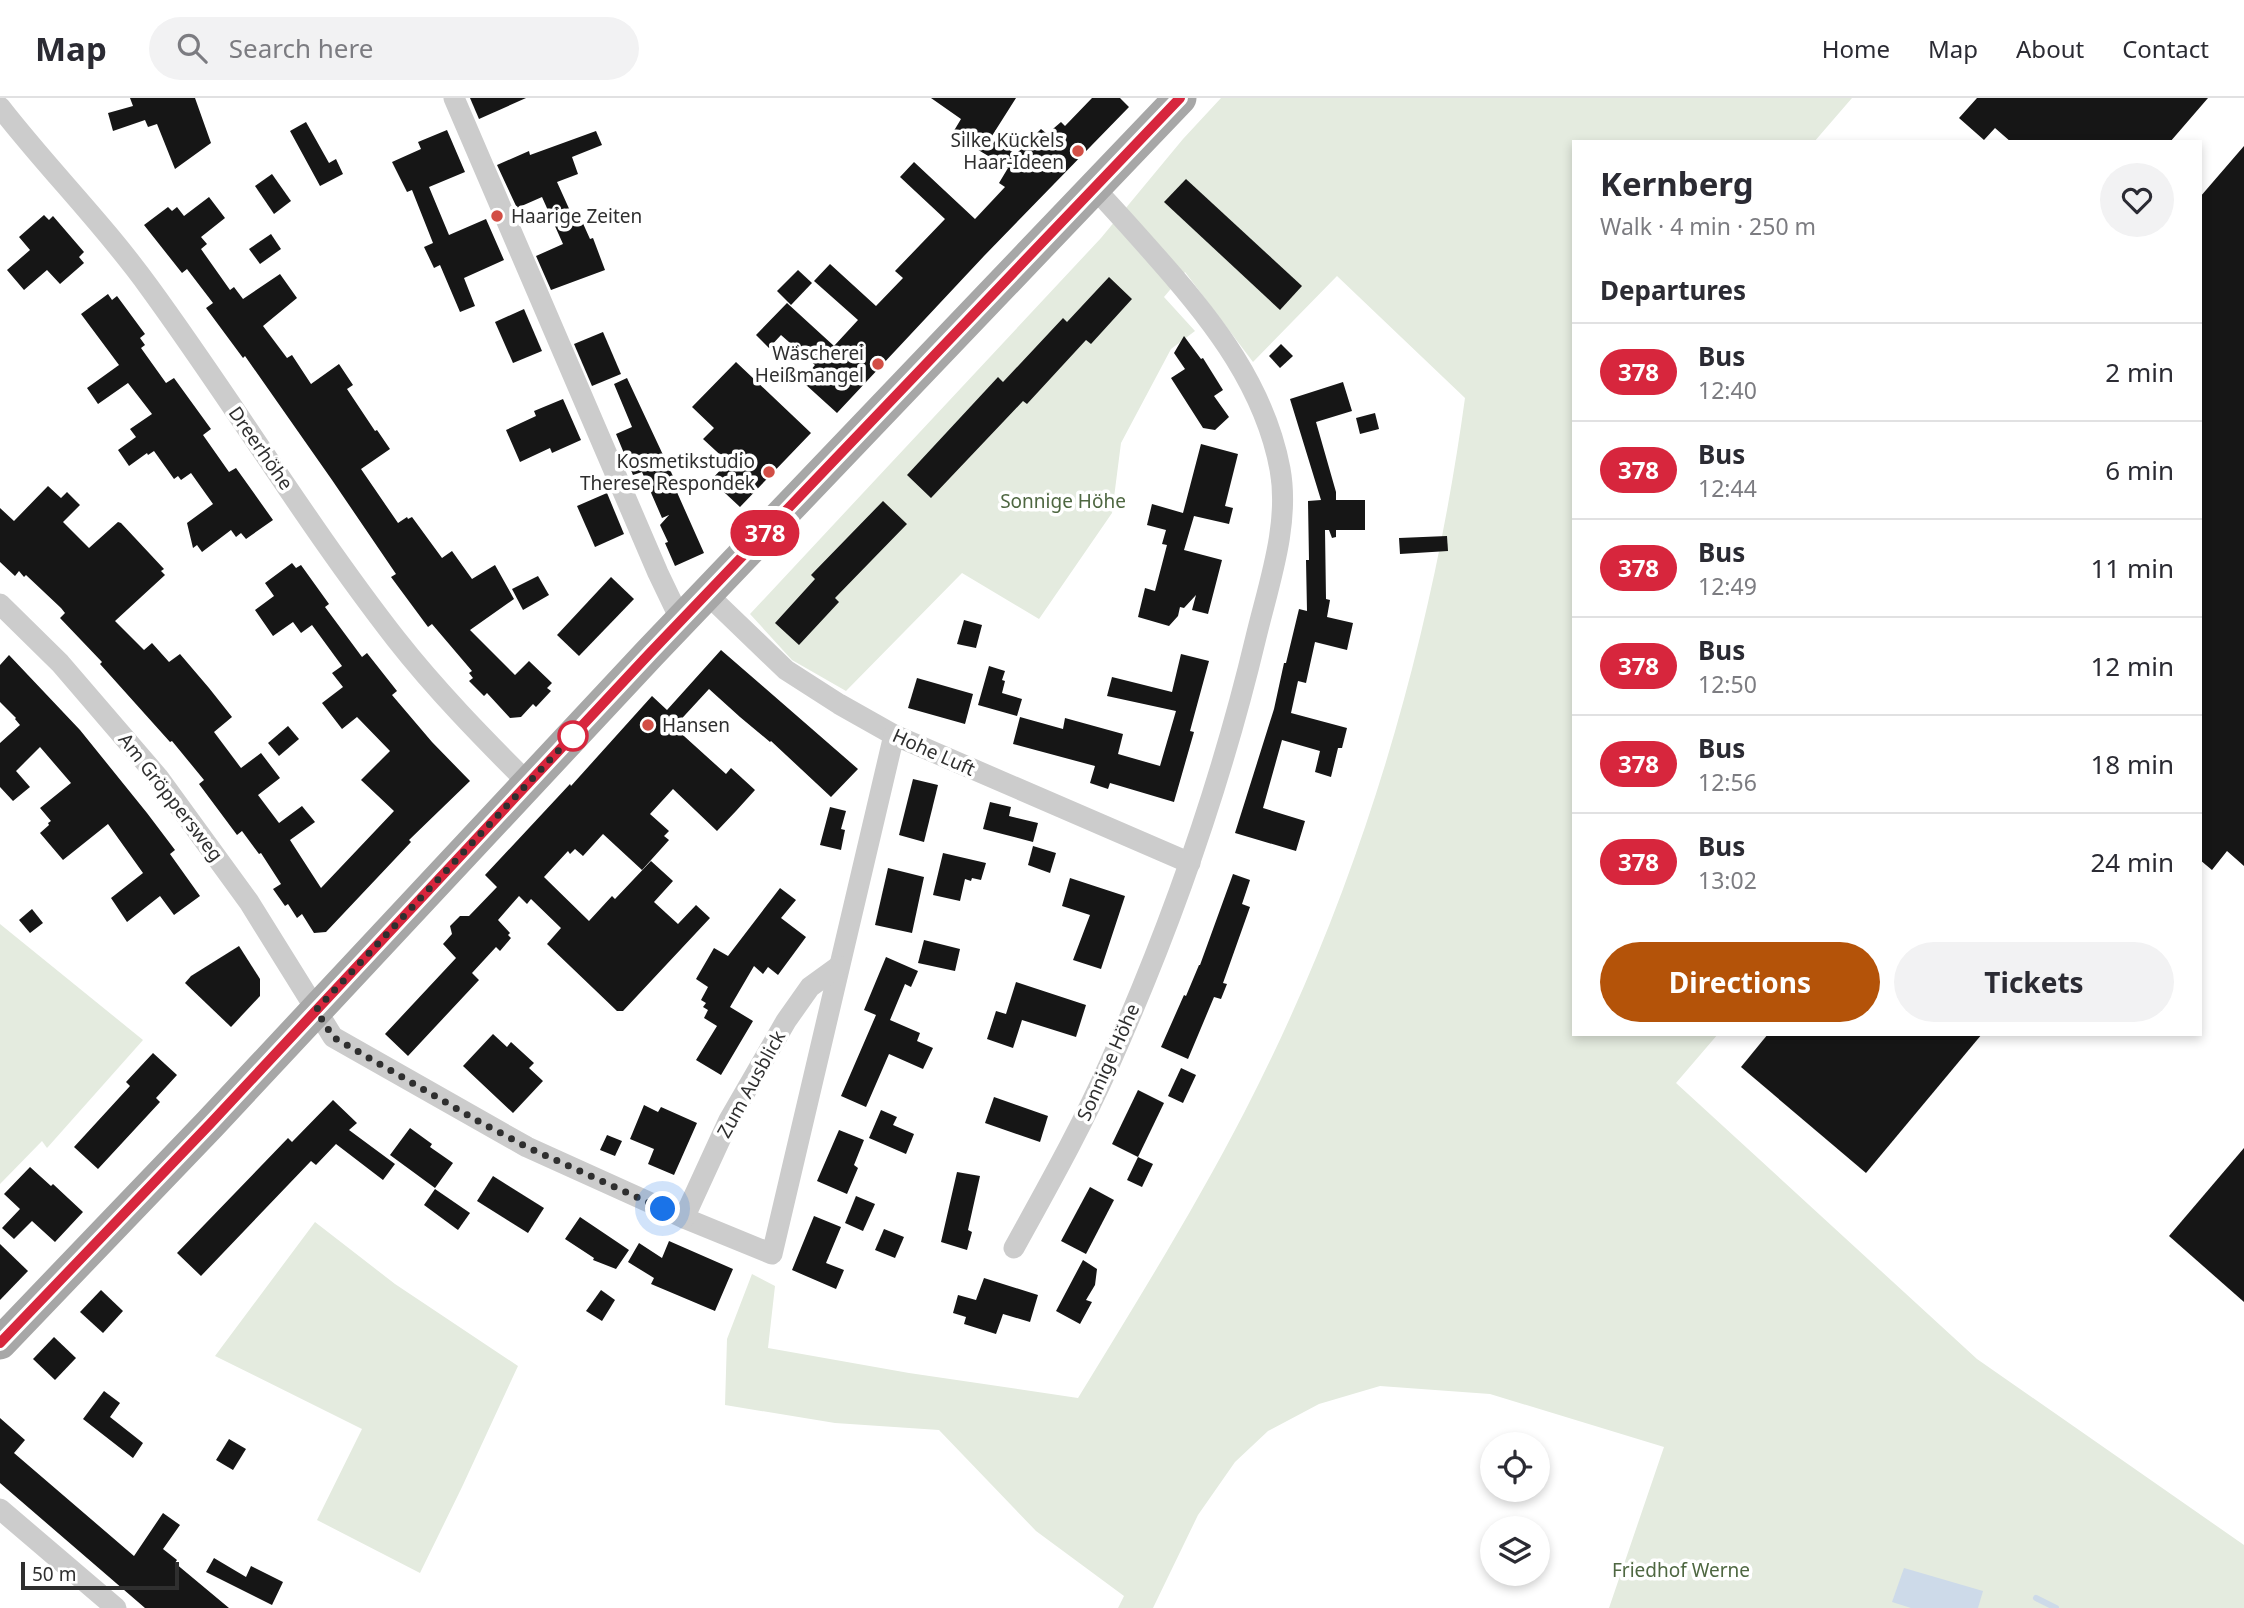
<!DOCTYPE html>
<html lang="en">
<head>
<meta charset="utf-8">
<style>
  body { margin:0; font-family:"Noto Sans",sans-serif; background:#f2f2f3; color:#2b2b33; height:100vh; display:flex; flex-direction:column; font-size:26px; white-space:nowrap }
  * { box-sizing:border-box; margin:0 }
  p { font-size:23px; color:#7c7c81 }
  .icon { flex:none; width:38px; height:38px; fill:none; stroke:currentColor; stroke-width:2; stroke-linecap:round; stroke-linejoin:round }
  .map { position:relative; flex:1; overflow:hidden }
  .sheet { position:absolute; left:1572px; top:42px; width:630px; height:896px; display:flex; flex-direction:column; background:#fff; border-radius:0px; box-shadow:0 4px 10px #0003 }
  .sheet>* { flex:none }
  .badge { padding:0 14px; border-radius:23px; font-size:24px; line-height:46px }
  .buttons { position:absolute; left:1480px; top:1334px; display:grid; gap:14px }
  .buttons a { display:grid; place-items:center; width:70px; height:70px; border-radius:50%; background:#fff; box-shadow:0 4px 10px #0003; font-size:35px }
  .scale { position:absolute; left:21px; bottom:18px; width:158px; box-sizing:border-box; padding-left:7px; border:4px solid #2f2f2f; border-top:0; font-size:19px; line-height:24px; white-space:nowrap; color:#2f2f2f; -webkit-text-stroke:5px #fff; paint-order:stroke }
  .you { position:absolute; width:35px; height:35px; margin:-18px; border:5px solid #fff; border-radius:50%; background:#1a73e8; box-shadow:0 0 0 10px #1a73e833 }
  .map>.badge { position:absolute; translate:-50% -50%; box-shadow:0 0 0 4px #fff }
  h2 { padding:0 28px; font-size:26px; line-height:63px }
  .round { display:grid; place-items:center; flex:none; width:74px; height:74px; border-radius:37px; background:#f2f2f3 }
  .head { display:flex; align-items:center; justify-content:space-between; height:119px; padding:0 28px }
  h1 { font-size:33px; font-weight:700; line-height:52px }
  .cta { display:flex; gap:14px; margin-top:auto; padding:14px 28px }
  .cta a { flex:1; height:80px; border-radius:42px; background:#b45309; color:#fff; font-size:28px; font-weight:700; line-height:80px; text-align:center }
  .cta a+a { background:#f2f2f3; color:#2b2b33 }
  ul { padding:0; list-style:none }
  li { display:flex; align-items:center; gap:21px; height:98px; padding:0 28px; border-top:2px solid #e1e1e2 }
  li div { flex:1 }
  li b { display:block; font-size:26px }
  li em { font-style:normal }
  li .badge { min-width:77px; font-weight:700; text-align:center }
  header { display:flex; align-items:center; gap:42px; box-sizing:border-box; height:98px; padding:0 35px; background:#fff; border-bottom:2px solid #e1e1e2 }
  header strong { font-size:33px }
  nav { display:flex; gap:38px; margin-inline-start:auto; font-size:24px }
  .search { width:490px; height:63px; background:#f2f2f3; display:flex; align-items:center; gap:18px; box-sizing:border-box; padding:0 24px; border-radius:38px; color:#7c7c81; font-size:26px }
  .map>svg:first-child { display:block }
</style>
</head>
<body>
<header>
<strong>Map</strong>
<div class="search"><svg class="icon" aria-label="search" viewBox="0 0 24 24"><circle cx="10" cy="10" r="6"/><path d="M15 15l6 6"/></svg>Search here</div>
<nav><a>Home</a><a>Map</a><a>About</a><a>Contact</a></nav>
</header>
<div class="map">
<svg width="2244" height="1510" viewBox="0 0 2244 1510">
  <rect width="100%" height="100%" fill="#fff"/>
  <!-- green -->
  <g fill="#e4ebdf">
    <path d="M1221,0H1852L1814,44H1573V936H1718L1676,985L1977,1261L2244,1447V1510H1609L1664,1349L1490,1296L1380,1288L1319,1306L1268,1333L1235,1364L1198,1417L1153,1510H1118L1124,1498L1036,1433L939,1332L835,1325L725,1307L727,1241L752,1176L775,1188L768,1250L909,1275L1078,1300C1136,1205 1194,1112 1245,1013C1360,790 1431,548 1465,300L1337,178L1253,264L1185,174L1164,199L1195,233L1171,251L1121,345L1112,415L1039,521L962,475L846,593L792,562L750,516L1101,140L1183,41Z"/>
    <polygon points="0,826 143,942 47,1050 42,1043 0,1086"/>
    <polygon points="315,1124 395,1186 518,1268 462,1389 420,1475 317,1422 362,1331 215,1258"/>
  </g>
  <!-- water -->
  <polygon fill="#cddae9" points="1904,1470 1983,1493 1978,1510 1911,1510 1892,1504"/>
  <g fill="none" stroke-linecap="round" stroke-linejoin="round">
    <!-- stream -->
    <polyline stroke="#cddae9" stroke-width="6" points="2036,1500 2056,1510"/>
  </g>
  <!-- building -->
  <g fill="#161616">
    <polygon points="130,0 195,0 211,45 175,71 157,26 148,29 145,22 113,33 108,15 133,8"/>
    <polygon points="470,0 526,0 479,21"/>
    <polygon points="931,0 1016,0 990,41 1016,56 1041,31 1047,36 1061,24 1065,28 1092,0 1120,0 1129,9 984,158 837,315 805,286 814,275 811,272 815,267 781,237 769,250 756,237 787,205 834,248 858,222 814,183 830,166 876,208 903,180 895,173 945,121 900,79 914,64 975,121 1005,89 999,85 1008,70 952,36 961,21"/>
    <polygon points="1977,0 2208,0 2170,44 2011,44 1995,30 1984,42 1959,20"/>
    <polygon points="306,24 329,65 336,61 343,76 320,88 290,33"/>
    <polygon points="447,32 465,74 429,89 449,137 486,121 504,162 464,180 475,208 460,214 440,167 434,170 424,149 433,145 412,92 407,94 392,64 421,51 418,44"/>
    <polygon points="596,33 602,47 572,59 578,76 557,84 571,115 577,112 590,141 593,140 605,172 551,192 536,158 563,146 542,99 517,110 497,67 529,53 530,57"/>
    <polygon points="2244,48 2244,768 2227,753 2212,772 2200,762 2200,99"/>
    <polygon points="272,76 291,103 274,116 255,88"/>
    <polygon points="1186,81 1302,188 1280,212 1164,104"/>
    <polygon points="209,99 225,120 201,139 207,146 201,151 230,192 234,189 243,201 280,176 297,200 263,228 287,260 292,257 311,286 339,266 353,287 347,291 375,333 377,332 390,351 361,371 398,425 407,419 408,421 412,419 442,460 452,453 472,481 495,467 514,501 470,532 515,577 529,563 552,585 547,590 551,593 536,609 533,606 521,619 510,620 487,595 484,598 469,583 473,580 469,575 472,573 432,526 428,529 391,479 396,476 332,382 245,258 243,260 206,210 213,205 187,171 182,175 144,127 168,109 172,113 177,109 184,118"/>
    <polygon points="44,117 49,122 53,118 84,154 79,159 84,165 60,186 47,172 24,192 7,172 30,152 19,139"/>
    <polygon points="271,136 281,151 260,166 249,151"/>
    <polygon points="798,172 812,185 791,207 777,193"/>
    <polygon points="1109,179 1132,201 1091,246 1086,242 1027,306 1023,303 931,400 907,377 998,279 1003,284 1063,220 1067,224"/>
    <polygon points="108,196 112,202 117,198 145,236 140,240 145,247 141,250 166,285 174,280 211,331 203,337 229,374 236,370 273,422 246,441 241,435 236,439 231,432 202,454 197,447 193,450 187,425 213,406 191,375 181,382 178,378 174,381 154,353 148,357 147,355 129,368 118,352 136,339 130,331 152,316 128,285 98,306 87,290 119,267 81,216"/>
    <polygon points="524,211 542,253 513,265 495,224"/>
    <polygon points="603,234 621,276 592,288 574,246"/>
    <polygon points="1184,238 1201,261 1203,260 1223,292 1214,298 1229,319 1215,332 1203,330 1171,280 1185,271 1174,255"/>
    <polygon points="1281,246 1293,258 1280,270 1269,258"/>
    <polygon points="736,264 811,335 740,409 711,382 728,364 703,341 714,330 692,309"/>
    <polygon points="627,280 679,391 676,392 704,455 675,468 665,445 668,444 660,427 669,417 662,420 642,374 633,377 616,336 632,329 614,286"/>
    <polygon points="1343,284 1352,313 1316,324 1336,394 1336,402 1365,402 1365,432 1336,432 1336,439 1332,440 1329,432 1325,432 1326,501 1330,502 1327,519 1353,525 1347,552 1315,544 1306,585 1298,583 1291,615 1347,630 1342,650 1338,650 1331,679 1315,674 1320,653 1282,642 1263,710 1305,723 1296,753 1235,735 1274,611 1284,565 1286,565 1299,511 1307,513 1306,462 1309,462 1308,403 1321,402 1290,301"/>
    <polygon points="563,301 581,342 552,355 550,350 520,364 506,332 536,318 534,313"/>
    <polygon points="1375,315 1379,331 1360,336 1356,320"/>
    <polygon points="1201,346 1238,356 1225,408 1233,410 1229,426 1194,418 1184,452 1222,462 1208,516 1192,512 1196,497 1184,510 1180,509 1178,518 1169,528 1138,519 1145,490 1155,493 1167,447 1162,446 1166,432 1147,427 1152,406 1183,415"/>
    <polygon points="48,388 61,400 67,394 80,407 63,424 89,450 118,424 121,425 164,471 161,473 165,477 115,523 144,552 152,545 169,564 180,556 209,590 232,619 214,634 241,670 261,655 280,680 258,697 279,725 302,708 315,724 290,742 321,790 394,713 361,682 390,653 357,619 342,631 322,605 343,589 332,575 342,568 312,527 301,535 293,524 273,538 255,512 274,498 265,485 292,465 296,470 301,467 329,506 325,509 362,559 367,555 397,593 392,597 432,644 470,683 409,742 411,744 326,834 314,835 302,816 297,820 288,806 285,808 273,791 281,786 261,755 259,756 242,733 237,737 199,686 204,682 172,643 170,644 100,566 102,564 60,520 65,515 61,510 26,477 24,479 19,473 15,478 0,464 0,410 14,423"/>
    <polygon points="607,395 624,436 595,449 577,408"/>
    <polygon points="883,403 907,426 835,500 839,504 799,547 775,525 815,481 811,477"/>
    <polygon points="1447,438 1448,453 1400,456 1399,440"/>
    <polygon points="538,478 549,497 523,512 512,491"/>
    <polygon points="611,479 634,501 579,558 557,537"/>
    <polygon points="964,522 982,527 976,550 957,546"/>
    <polygon points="721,552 858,671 831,699 771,643 770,644 740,619 709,591 674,629 726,676 731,670 755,692 736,713 717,733 673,691 650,716 669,733 664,738 669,742 642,772 603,736 583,758 575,751 570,756 568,753 544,779 589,823 612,798 615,801 651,763 673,783 654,804 678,826 696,807 710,820 623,913 617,913 547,846 561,830 531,801 527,806 519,798 498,822 510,835 508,837 511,840 500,853 496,849 472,875 479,882 408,958 385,936 456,860 443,846 452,836 450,828 460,818 469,818 497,789 485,777 570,686 571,688 652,598 667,612"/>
    <polygon points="1181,556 1209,563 1190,633 1194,634 1174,704 1110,685 1108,691 1090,685 1095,668 1013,646 1020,619 1063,631 1065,620 1123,636 1118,656 1160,668 1176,613 1107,598 1112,579 1172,594"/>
    <polygon points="9,557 80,632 147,715 175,752 170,756 200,798 174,817 160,798 127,824 111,800 143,775 108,726 63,762 40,735 49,727 48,725 51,723 40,710 71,685 40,649 16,673 30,689 13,703 0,689 0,645 20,627 15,621 16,620 0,604 0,567"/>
    <polygon points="989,568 1005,573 1002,582 1005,583 1002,595 1022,601 1017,618 978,607"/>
    <polygon points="917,580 973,596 965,626 908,610"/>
    <polygon points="288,628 299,641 279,658 268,645"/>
    <polygon points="913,681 938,687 924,744 899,737"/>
    <polygon points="990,704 1011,709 1009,718 1038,725 1033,744 983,731"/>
    <polygon points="830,709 846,713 841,731 845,732 841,752 820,747"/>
    <polygon points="1033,748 1056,755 1050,775 1028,767"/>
    <polygon points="943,755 986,765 981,782 972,780 971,783 965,781 960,803 933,797"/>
    <polygon points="888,770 924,779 912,835 875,827"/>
    <polygon points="1233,776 1250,782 1242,806 1250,809 1223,885 1227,886 1221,901 1214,899 1188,961 1161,949 1184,897 1186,898 1199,867 1200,867"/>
    <polygon points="1070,780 1125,798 1101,871 1073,862 1090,817 1062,808"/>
    <polygon points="780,790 796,802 781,820 806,839 778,877 768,869 763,876 754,868 730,909 753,923 721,977 696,962 717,928 704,920 708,912 703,909 706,905 701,902 708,889 696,881 714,850 728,858"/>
    <polygon points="32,811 43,825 30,835 19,822"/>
    <polygon points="924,842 960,851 955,873 918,865"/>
    <polygon points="239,848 260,881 260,898 231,929 185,885 191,878"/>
    <polygon points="886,859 918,873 911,889 905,886 890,922 920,935 917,943 933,950 923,971 889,956 866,1009 841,998 876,917 864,912"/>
    <polygon points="1016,884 1086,907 1076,939 1022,922 1013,950 987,941 996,913 1006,916"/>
    <polygon points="493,936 507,949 511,944 534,965 529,970 543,983 513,1015 463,968"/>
    <polygon points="1768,936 1982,936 1866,1075 1741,969"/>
    <polygon points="153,955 177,977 156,1000 160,1004 98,1071 74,1049 130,988 126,984"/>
    <polygon points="1181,970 1196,977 1183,1005 1168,998"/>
    <polygon points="1138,992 1164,1005 1138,1059 1112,1046"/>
    <polygon points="994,999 1048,1018 1040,1044 985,1025"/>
    <polygon points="333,1002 357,1025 349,1032 395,1066 383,1082 336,1046 316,1067 311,1063 201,1178 177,1155 288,1040 292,1044"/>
    <polygon points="644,1007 658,1014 661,1009 697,1025 674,1077 648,1066 654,1051 630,1041"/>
    <polygon points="881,1012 897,1019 893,1027 914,1036 906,1056 869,1040"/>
    <polygon points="410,1030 432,1046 430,1049 453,1065 435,1090 390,1057"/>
    <polygon points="839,1032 864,1042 854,1067 858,1070 847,1096 817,1083"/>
    <polygon points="607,1037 622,1043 615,1058 600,1052"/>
    <polygon points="2244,1050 2244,1204 2169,1138"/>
    <polygon points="1138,1059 1153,1066 1142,1089 1127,1082"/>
    <polygon points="30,1069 51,1088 53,1086 83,1114 55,1144 32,1123 14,1141 2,1130 20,1111 4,1096"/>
    <polygon points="957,1074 980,1078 968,1132 972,1134 967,1152 941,1144"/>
    <polygon points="493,1078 544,1110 528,1135 477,1103"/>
    <polygon points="1090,1089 1114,1102 1086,1156 1061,1143"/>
    <polygon points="435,1091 470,1115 458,1132 424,1107"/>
    <polygon points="856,1098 875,1106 863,1133 845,1125"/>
    <polygon points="814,1118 841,1129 826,1165 844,1172 836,1191 792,1172"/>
    <polygon points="580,1119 629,1152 616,1171 593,1162 594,1160 565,1141"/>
    <polygon points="884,1131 904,1139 895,1160 875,1152"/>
    <polygon points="669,1143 733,1171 715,1213 651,1186 654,1180 628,1164 639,1145 662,1160"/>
    <polygon points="0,1146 28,1173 0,1202"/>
    <polygon points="1083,1162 1097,1171 1095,1187 1086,1202 1092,1204 1080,1226 1056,1213"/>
    <polygon points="984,1180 1038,1197 1030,1224 1003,1216 996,1236 964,1226 966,1219 953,1215 958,1197 976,1202"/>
    <polygon points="101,1192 123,1213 103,1235 80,1214"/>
    <polygon points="601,1192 615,1202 602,1223 586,1213"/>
    <polygon points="54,1239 76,1260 55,1282 33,1261"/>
    <polygon points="104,1293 120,1305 110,1319 143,1345 133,1360 83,1321"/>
    <polygon points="0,1320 25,1342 14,1355 134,1458 163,1415 180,1427 163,1451 177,1462 175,1465 229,1510 145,1510 0,1385"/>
    <polygon points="229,1341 246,1351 233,1372 216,1362"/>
    <polygon points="214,1460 246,1479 251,1468 283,1484 272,1507 206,1474"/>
  </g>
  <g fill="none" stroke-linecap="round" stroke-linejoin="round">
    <!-- street -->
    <g stroke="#ccc" stroke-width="21">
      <polyline points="454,0 658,475 681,523"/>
      <path d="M0,9C48,71 103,125 149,189C233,304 308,428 396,541C436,592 482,639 528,685"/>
      <polyline points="707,496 786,572 839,606 894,637 1190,765"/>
      <polyline points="0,506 60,565 158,679 249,804 333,939 527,1049 684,1120 772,1156 894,637"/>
      <polyline points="684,1120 729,1022 786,923 810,889 839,868"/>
      <path d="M1014,1150C1047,1090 1081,1030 1109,967C1171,828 1221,686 1256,539C1269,485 1290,426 1280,371C1265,290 1214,224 1161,164C1139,139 1117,114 1094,90"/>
      <polyline points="0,1411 116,1510"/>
    </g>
    <!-- primary -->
    <polyline stroke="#a7a7a7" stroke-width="33" points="0,1245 210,1026 650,555 1180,0"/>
  </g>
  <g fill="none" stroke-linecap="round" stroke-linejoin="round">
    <defs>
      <polyline id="line" points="0,1245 210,1026 650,555 1180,0"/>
    </defs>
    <!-- line casing -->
    <use href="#line" stroke="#fff" stroke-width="16"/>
    <!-- line -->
    <use href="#line" stroke="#d7263d" stroke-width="10"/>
    <!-- walk -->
    <polyline stroke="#2f2f2f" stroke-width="7" stroke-dasharray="0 12.6" points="573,638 574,636 316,912 333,939 478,1023 527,1049 663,1111"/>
  </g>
  <!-- markers -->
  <g fill="#d24e45" stroke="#fff" stroke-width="2.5">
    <circle cx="1078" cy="53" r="7"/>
    <circle cx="497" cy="118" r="7"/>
    <circle cx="878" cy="266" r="7"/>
    <circle cx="769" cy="374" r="7"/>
    <circle cx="648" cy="627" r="7"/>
  </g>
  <circle fill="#fff" stroke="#d7263d" stroke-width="3.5" cx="573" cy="638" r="14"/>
  <g text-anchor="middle" stroke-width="7" stroke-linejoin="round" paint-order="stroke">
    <!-- poi labels -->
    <g font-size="19" fill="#2f2f2f" stroke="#fff" text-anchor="end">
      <text x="1064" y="49">Silke Kückels<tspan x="1064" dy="22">Haar-Ideen</tspan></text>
      <text x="511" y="125" text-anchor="start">Haarige Zeiten</text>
      <text x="864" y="262">Wäscherei<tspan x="864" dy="22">Heißmangel</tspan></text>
      <text x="755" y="370">Kosmetikstudio<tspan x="755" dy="22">Therese Respondek</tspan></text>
      <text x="662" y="634" text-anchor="start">Hansen</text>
    </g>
    <!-- street labels -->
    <g font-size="19" fill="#2f2f2f" stroke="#fff">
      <text transform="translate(261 350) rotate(55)" y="7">Dreerhöhe</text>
      <text transform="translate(934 654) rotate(24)" y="7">Hohe Luft</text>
      <text transform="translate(171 699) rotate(52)" y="7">Am Gröppersweg</text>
      <text transform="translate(1108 964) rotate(-66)" y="7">Sonnige Höhe</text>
      <text transform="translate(751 986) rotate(-61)" y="7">Zum Ausblick</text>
    </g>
    <!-- park labels -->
    <g font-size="19" fill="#4e6741" stroke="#fff">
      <text x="1063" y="410">Sonnige Höhe</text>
      <text x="1681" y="1479">Friedhof Werne</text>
    </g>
  </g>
</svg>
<div class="buttons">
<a><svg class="icon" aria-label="locate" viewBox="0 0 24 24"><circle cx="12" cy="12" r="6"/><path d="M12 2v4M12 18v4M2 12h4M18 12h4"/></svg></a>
<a><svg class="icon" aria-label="layers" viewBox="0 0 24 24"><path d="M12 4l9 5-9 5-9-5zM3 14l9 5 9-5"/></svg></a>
</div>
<div class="scale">50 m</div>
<div class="you" style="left:663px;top:1111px"></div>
<b class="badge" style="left:765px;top:435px;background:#d7263d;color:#fff">378</b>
<section class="sheet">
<div class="head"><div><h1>Kernberg</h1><p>Walk · 4 min · 250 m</p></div><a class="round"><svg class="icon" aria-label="heart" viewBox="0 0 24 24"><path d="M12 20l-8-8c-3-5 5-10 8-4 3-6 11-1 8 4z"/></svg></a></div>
<h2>Departures</h2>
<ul>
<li><span class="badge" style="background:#d7263d;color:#fff">378</span><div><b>Bus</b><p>12:40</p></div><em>2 min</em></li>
<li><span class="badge" style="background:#d7263d;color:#fff">378</span><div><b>Bus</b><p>12:44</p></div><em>6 min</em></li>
<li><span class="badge" style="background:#d7263d;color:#fff">378</span><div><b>Bus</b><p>12:49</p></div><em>11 min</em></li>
<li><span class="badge" style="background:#d7263d;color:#fff">378</span><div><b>Bus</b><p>12:50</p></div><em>12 min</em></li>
<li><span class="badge" style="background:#d7263d;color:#fff">378</span><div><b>Bus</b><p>12:56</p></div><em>18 min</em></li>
<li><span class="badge" style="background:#d7263d;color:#fff">378</span><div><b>Bus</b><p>13:02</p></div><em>24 min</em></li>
</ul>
<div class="cta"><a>Directions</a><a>Tickets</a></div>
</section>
</div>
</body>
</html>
